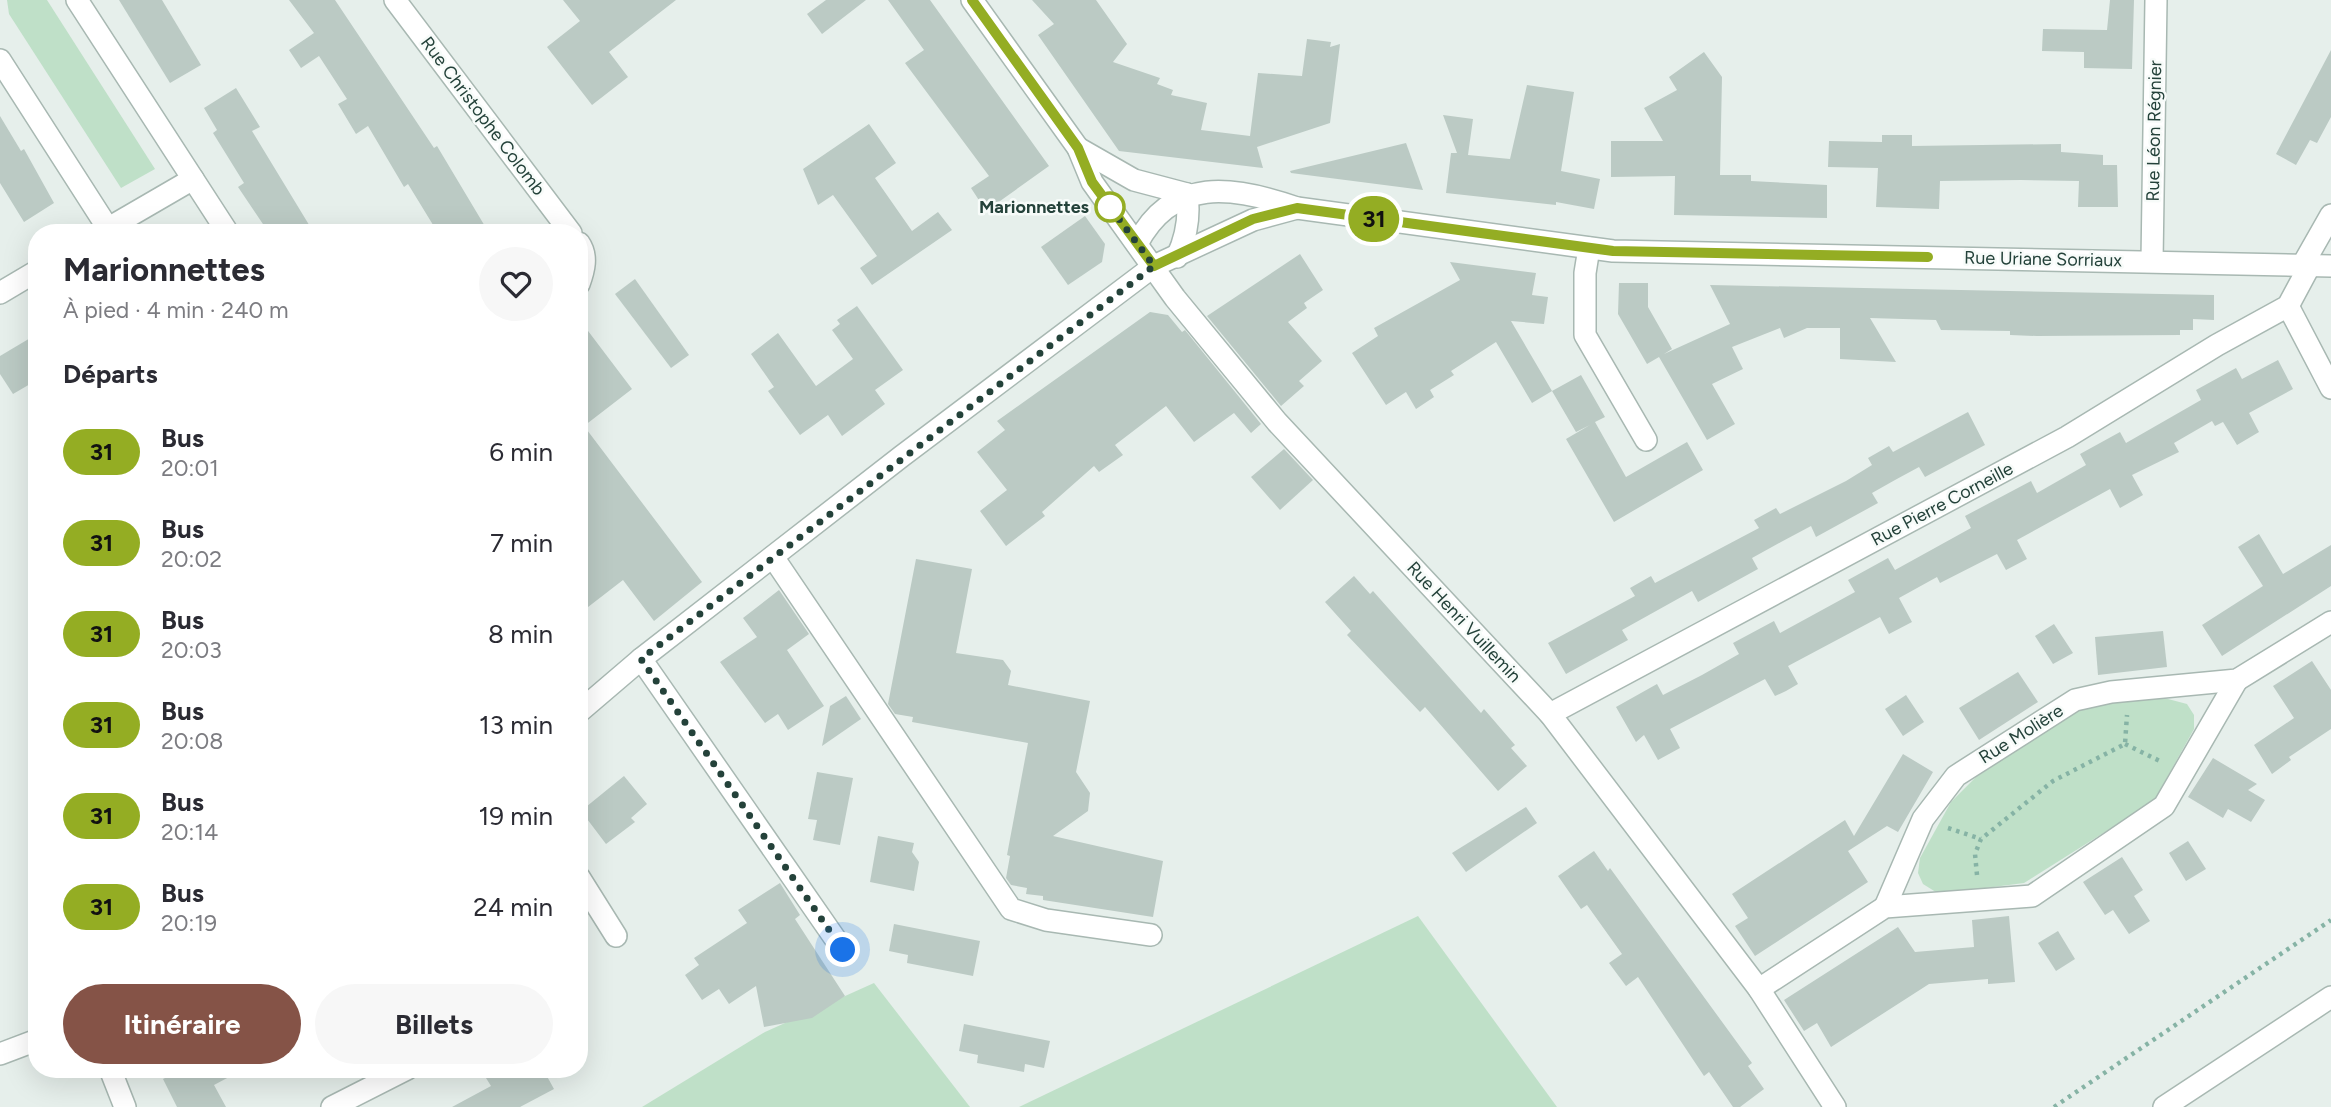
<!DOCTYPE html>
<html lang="fr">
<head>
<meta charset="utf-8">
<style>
  body { margin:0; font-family:Figtree,sans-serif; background:#f7f7f7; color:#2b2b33; height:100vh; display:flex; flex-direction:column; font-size:26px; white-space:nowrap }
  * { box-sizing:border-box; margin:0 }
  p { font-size:23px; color:#7c7c81 }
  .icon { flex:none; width:38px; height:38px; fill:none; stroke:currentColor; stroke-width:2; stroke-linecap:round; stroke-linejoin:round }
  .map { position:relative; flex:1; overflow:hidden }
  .panel { position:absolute; left:28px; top:224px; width:560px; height:854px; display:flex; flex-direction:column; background:#fff; border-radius:28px; box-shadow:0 7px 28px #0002 }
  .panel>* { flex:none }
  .badge { padding:0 14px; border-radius:23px; font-size:24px; line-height:46px }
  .you { position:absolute; width:35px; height:35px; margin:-18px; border:5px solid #fff; border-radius:50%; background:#1a73e8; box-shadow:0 0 0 10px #1a73e833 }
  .map>.badge { position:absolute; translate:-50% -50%; box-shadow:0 0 0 4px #fff }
  h2 { padding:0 35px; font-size:26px; line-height:63px }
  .round { display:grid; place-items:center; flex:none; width:74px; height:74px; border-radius:37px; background:#f7f7f7 }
  .head { display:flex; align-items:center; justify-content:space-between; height:119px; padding:0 35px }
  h1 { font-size:33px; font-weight:700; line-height:52px }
  .primary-button { display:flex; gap:14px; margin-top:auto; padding:14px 35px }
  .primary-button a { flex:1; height:80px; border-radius:42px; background:#855347; color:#fff; font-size:28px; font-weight:700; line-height:80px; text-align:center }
  .primary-button a+a { background:#f7f7f7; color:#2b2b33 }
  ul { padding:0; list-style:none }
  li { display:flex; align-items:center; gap:21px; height:91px; padding:0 35px }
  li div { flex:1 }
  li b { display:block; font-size:26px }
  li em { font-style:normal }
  li .badge { min-width:77px; font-weight:700; text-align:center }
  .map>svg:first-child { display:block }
</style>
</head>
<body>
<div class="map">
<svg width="2331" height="1107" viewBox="0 0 2331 1107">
  <rect width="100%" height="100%" fill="#e6efeb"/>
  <!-- green -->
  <g fill="#bfe0c8">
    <polygon points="7,0 47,0 155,169 121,188 9,14"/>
    <polygon points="2149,694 2187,704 2194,715 2194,729 2154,801 2024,883 1939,894 1923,884 1918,873 1920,858 1951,802 1976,777 2092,701"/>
    <polygon points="1418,916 1557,1107 1019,1107"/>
    <polygon points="874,983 970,1107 642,1107 765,1032"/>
  </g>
  <!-- building -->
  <g fill="#bbcac4">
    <polygon points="119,0 162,0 201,65 170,83"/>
    <polygon points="289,0 335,0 434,148 437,146 489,233 438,233 408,184 404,187 368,126 356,134 338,104 347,99 319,56 301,68 289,50 314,33"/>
    <polygon points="563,0 676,0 609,52 628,77 592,105 547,47 580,21"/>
    <polygon points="826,0 866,0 822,34 807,14"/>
    <polygon points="888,0 930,0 1049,166 986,211 971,188 989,176 905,63 924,50"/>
    <polygon points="1032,0 1096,0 1127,44 1113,62 1160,78 1157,84 1173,90 1171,95 1207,103 1201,130 1250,136 1258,73 1302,76 1307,39 1331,42 1330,47 1340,44 1330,123 1257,147 1263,168 1119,151 1038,35 1054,24"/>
    <polygon points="2110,0 2134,0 2132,69 2084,68 2084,52 2042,51 2043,29 2107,30"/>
    <polygon points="2331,50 2331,117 2317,143 2310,140 2296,165 2276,154"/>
    <polygon points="1704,52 1722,77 1720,175 1751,175 1751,181 1827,185 1827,218 1674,215 1675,176 1611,177 1611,141 1663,141 1644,108 1677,90 1669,77"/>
    <polygon points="1527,85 1574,92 1561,171 1600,179 1594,209 1556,202 1556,205 1446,193 1451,153 1457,153 1443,115 1473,119 1468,155 1510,159"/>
    <polygon points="236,88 260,127 252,131 314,233 269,233 238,187 244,183 213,133 217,130 204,108"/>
    <polygon points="0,116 21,151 24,149 54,203 24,222 0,183"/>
    <polygon points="869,124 896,163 875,178 912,231 938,212 952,230 872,285 860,268 877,256 833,195 818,205 803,169"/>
    <polygon points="1882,135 1912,135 1912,146 2061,144 2061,152 2103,155 2103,165 2117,165 2118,207 2078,207 2079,181 2021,180 1940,181 1939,209 1876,207 1878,168 1828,167 1829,141 1882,142"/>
    <polygon points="1406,143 1423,190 1291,173 1290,171"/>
    <polygon points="1085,216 1105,244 1102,262 1068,285 1041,247"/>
    <polygon points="1300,254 1323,290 1304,303 1307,308 1288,322 1322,361 1299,381 1304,386 1281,406 1207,316"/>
    <polygon points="1450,262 1536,273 1532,295 1548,297 1544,324 1511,321 1552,391 1532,403 1496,342 1451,371 1454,375 1430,390 1434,397 1416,409 1406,392 1386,405 1352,353 1378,336 1374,328 1460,280"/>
    <polygon points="635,279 689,355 671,368 615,294"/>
    <polygon points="1619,283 1648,283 1648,307 1672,349 1664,354 1730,324 1710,285 2214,295 2214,320 2193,319 2193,330 2180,330 2180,335 2037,336 2010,335 2010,331 1941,330 1936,320 1870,318 1896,362 1840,359 1840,328 1807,328 1784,338 1780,328 1732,347 1743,369 1712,384 1735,424 1707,440 1659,357 1647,364 1618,314"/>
    <polygon points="857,306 903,370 875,390 885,404 842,436 828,415 800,435 768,391 774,387 751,354 778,333 816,386 853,359 832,330 840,324 837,320"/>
    <polygon points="1150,312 1168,315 1182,332 1185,330 1261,424 1251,433 1234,413 1194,442 1166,406 1115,445 1123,455 1099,472 1094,466 1042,512 1045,516 1006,546 980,511 1007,490 977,452 1005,430 997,421"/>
    <polygon points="579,319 632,389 584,426 702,582 654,621 623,580 579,614"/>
    <polygon points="37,334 37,380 13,394 0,374 0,356"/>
    <polygon points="2278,360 2293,389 2249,413 2259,432 2237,445 2223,422 2215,426 2212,421 2174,443 2179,452 2132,475 2143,495 2120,508 2110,489 2017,540 2027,559 2006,570 1997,554 1940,583 1937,577 1899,598 1912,622 1889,634 1880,617 1788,666 1798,684 1786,691 1775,696 1765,679 1670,729 1680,748 1658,760 1644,735 1636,742 1616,707 1657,684 1663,695 1702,675 1739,654 1733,643 1774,621 1780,633 1855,592 1848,580 1888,558 1895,570 1971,528 1965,516 2031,481 2037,493 2086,465 2080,454 2120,432 2126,443 2201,400 2196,390 2236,368 2242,379"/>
    <polygon points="1581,375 1605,417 1595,422 1626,477 1687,442 1703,470 1614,522 1566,439 1590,425 1576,432 1552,391"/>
    <polygon points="1968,412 1985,445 1925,477 1919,467 1895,480 1872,493 1878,503 1816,537 1811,526 1781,542 1752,558 1758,569 1698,602 1692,591 1622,630 1628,640 1566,674 1548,643 1635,596 1630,588 1651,576 1655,583 1759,528 1754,520 1776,508 1780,514 1846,481 1872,465 1868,458 1889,446 1893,452"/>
    <polygon points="1284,449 1313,480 1280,510 1251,477"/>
    <polygon points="2259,534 2283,574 2331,545 2331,586 2222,656 2202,625 2263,586 2238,547"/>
    <polygon points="916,559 972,569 956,653 1003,660 1011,671 1008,685 1090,701 1076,772 1090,793 1088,811 1053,836 1163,861 1153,917 1043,900 1043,896 1026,894 1027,888 1011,885 1006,878 1010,856 1007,855 1028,743 912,722 913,717 895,714 888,704"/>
    <polygon points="1354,576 1370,594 1373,591 1481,713 1484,709 1515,745 1511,748 1527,766 1498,791 1425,707 1420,712 1347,635 1351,631 1325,602"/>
    <polygon points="779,590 809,634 787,650 824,706 788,730 778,714 765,723 720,662 757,637 743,618"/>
    <polygon points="2054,624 2073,653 2053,664 2035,636"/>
    <polygon points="2163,631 2167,667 2098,675 2095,637"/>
    <polygon points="2312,661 2331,690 2331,729 2289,757 2291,760 2272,774 2254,745 2294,718 2273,686"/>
    <polygon points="2018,672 2038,702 1979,740 1959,708"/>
    <polygon points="1906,695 1924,722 1903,736 1885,709"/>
    <polygon points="846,696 861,719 822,746 830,706"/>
    <polygon points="1903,754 1933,772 1898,832 1887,826 1848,851 1868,882 1755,956 1735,926 1748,918 1732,894 1845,820 1854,836"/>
    <polygon points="2213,758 2257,784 2248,790 2265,800 2251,822 2228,809 2223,818 2188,797"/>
    <polygon points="817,772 853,778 840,845 813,840 817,820 808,819"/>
    <polygon points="624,776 647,804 631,818 635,822 606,844 581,811"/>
    <polygon points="1526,807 1537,823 1466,872 1452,853"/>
    <polygon points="878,836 914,843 912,852 919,862 914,891 870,882"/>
    <polygon points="2188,841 2206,869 2186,881 2169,853"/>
    <polygon points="1594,851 1608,871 1610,868 1752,1063 1748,1066 1764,1089 1740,1107 1733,1107 1709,1072 1704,1076 1638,977 1626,986 1609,963 1622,954 1587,905 1581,909 1558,876"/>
    <polygon points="2122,857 2143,890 2134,896 2150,921 2129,934 2113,910 2105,915 2083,882"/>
    <polygon points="780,883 800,915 795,919 845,996 812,1018 764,1027 756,986 729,1004 719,989 702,1000 685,975 699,965 694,958 747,923 738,910"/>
    <polygon points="2009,916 2015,982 1988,984 1988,979 1929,984 1831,1047 1817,1023 1804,1031 1784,1000 1898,927 1915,952 1974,947 1972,920"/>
    <polygon points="894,924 980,941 973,976 907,963 908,955 889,951"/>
    <polygon points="2058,931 2075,959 2056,971 2038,943"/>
    <polygon points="964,1024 1050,1041 1044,1068 1025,1064 1024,1072 977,1063 978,1055 959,1051"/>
    <polygon points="163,1069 244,1069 214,1085 226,1107 177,1107 163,1079 167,1077"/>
    <polygon points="502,1069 543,1069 554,1089 520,1107 452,1107 491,1086 486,1078"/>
  </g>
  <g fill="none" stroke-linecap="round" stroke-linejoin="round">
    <defs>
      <g id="minor">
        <polyline points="77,0 228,233"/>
        <polyline points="395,0 571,233"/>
        <polyline points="972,0 1078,148 1092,182 1175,298 1277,422 1550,714 1759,989 1835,1107"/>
        <polyline points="0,60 111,233"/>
        <polyline points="1078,148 1134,180 1187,194"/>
        <polyline points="100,233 193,179"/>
        <path d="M579,243C588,256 584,270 579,284"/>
        <path d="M1137,244C1172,176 1234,186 1297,208L1613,251L2331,266"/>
        <polyline points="1589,248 1585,273 1585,335 1646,440"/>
        <path d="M1177,257C1187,236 1190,217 1187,194"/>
        <polyline points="2152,261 2156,0"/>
        <polyline points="2302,266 2331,215"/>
        <polyline points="0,293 37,271"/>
        <polyline points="2288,306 2331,388"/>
        <polyline points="773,557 1011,909 1046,920 1151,935"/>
        <polyline points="641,659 843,950"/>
        <polyline points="579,712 641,659 902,456 1154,266 1253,220 1297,208"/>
        <polyline points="1550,714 2067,437 2217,345 2288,306 2310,265"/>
        <polyline points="579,877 616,936"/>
        <polyline points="1885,907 1923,819 1956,776 2075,700 2111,692 2237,680 2331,622"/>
        <polyline points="1759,989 1885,907 2032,896 2164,806 2237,680"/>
        <polyline points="0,1054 37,1040"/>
        <polyline points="110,1069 125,1107"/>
        <polyline points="332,1107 407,1069"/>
        <polyline points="2164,1107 2331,997"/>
      </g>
    </defs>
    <!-- minor casing -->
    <use href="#minor" stroke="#a8b8b2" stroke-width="24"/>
    <!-- path -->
    <g stroke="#86b3a5" stroke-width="4.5" stroke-dasharray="3.5 5" stroke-linecap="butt">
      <polyline points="2125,744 2162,762"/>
      <polyline points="1948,828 1981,839"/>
      <polyline points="1977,875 1975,854 1981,839 2053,781 2125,744 2127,715"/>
      <polyline points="2054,1107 2331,920"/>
    </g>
    <!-- minor -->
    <use href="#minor" stroke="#fff" stroke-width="21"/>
  </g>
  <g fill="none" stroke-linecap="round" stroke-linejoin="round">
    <defs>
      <polyline id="line" points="972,0 1078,148 1092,182 1154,266 1253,219 1297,208 1613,251 1928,257"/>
    </defs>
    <!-- line casing -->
    <use href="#line" stroke="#fff" stroke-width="16"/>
    <!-- line -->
    <use href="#line" stroke="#94ad23" stroke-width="10"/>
    <!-- walk -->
    <polyline stroke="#24423a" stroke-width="7" stroke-dasharray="0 12.6" points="843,950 641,659 1154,266 1110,207"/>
  </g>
  <!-- markers -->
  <circle fill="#fff" stroke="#94ad23" stroke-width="3.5" cx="1110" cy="207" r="14"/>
  <g text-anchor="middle" stroke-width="5" stroke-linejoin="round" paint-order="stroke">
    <!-- street labels -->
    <g font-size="18" fill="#24423a" stroke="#f7fbf9">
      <text transform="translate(483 116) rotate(53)" y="6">Rue Christophe Colomb</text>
      <text transform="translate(2154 131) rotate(-89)" y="6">Rue Léon Régnier</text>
      <text transform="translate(2043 259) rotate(1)" y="6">Rue Uriane Sorriaux</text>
      <text transform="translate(1942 504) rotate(-28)" y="6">Rue Pierre Corneille</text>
      <text transform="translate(1464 622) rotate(47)" y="6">Rue Henri Vuillemin</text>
      <text transform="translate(2021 734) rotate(-32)" y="6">Rue Molière</text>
    </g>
    <!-- stop labels -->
    <g font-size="18" font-weight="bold" fill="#24423a" stroke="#f7fbf9" text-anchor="end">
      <text x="1089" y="213">Marionnettes</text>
    </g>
  </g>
</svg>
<div class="you" style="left:843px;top:950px"></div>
<b class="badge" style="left:1374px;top:219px;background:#94ad23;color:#111">31</b>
<section class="panel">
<div class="head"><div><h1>Marionnettes</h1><p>À pied · 4 min · 240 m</p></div><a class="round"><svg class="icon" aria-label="heart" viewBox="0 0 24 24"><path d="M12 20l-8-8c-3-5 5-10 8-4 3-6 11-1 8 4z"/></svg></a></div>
<h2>Départs</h2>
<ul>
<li><span class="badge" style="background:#94ad23;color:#111">31</span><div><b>Bus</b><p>20:01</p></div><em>6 min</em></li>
<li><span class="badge" style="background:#94ad23;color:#111">31</span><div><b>Bus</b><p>20:02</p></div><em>7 min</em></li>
<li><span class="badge" style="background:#94ad23;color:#111">31</span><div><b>Bus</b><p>20:03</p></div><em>8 min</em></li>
<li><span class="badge" style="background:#94ad23;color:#111">31</span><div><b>Bus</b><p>20:08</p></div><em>13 min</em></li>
<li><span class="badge" style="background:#94ad23;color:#111">31</span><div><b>Bus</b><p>20:14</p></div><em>19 min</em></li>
<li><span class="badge" style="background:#94ad23;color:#111">31</span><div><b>Bus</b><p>20:19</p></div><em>24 min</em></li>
</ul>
<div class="primary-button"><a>Itinéraire</a><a>Billets</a></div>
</section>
</div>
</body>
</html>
